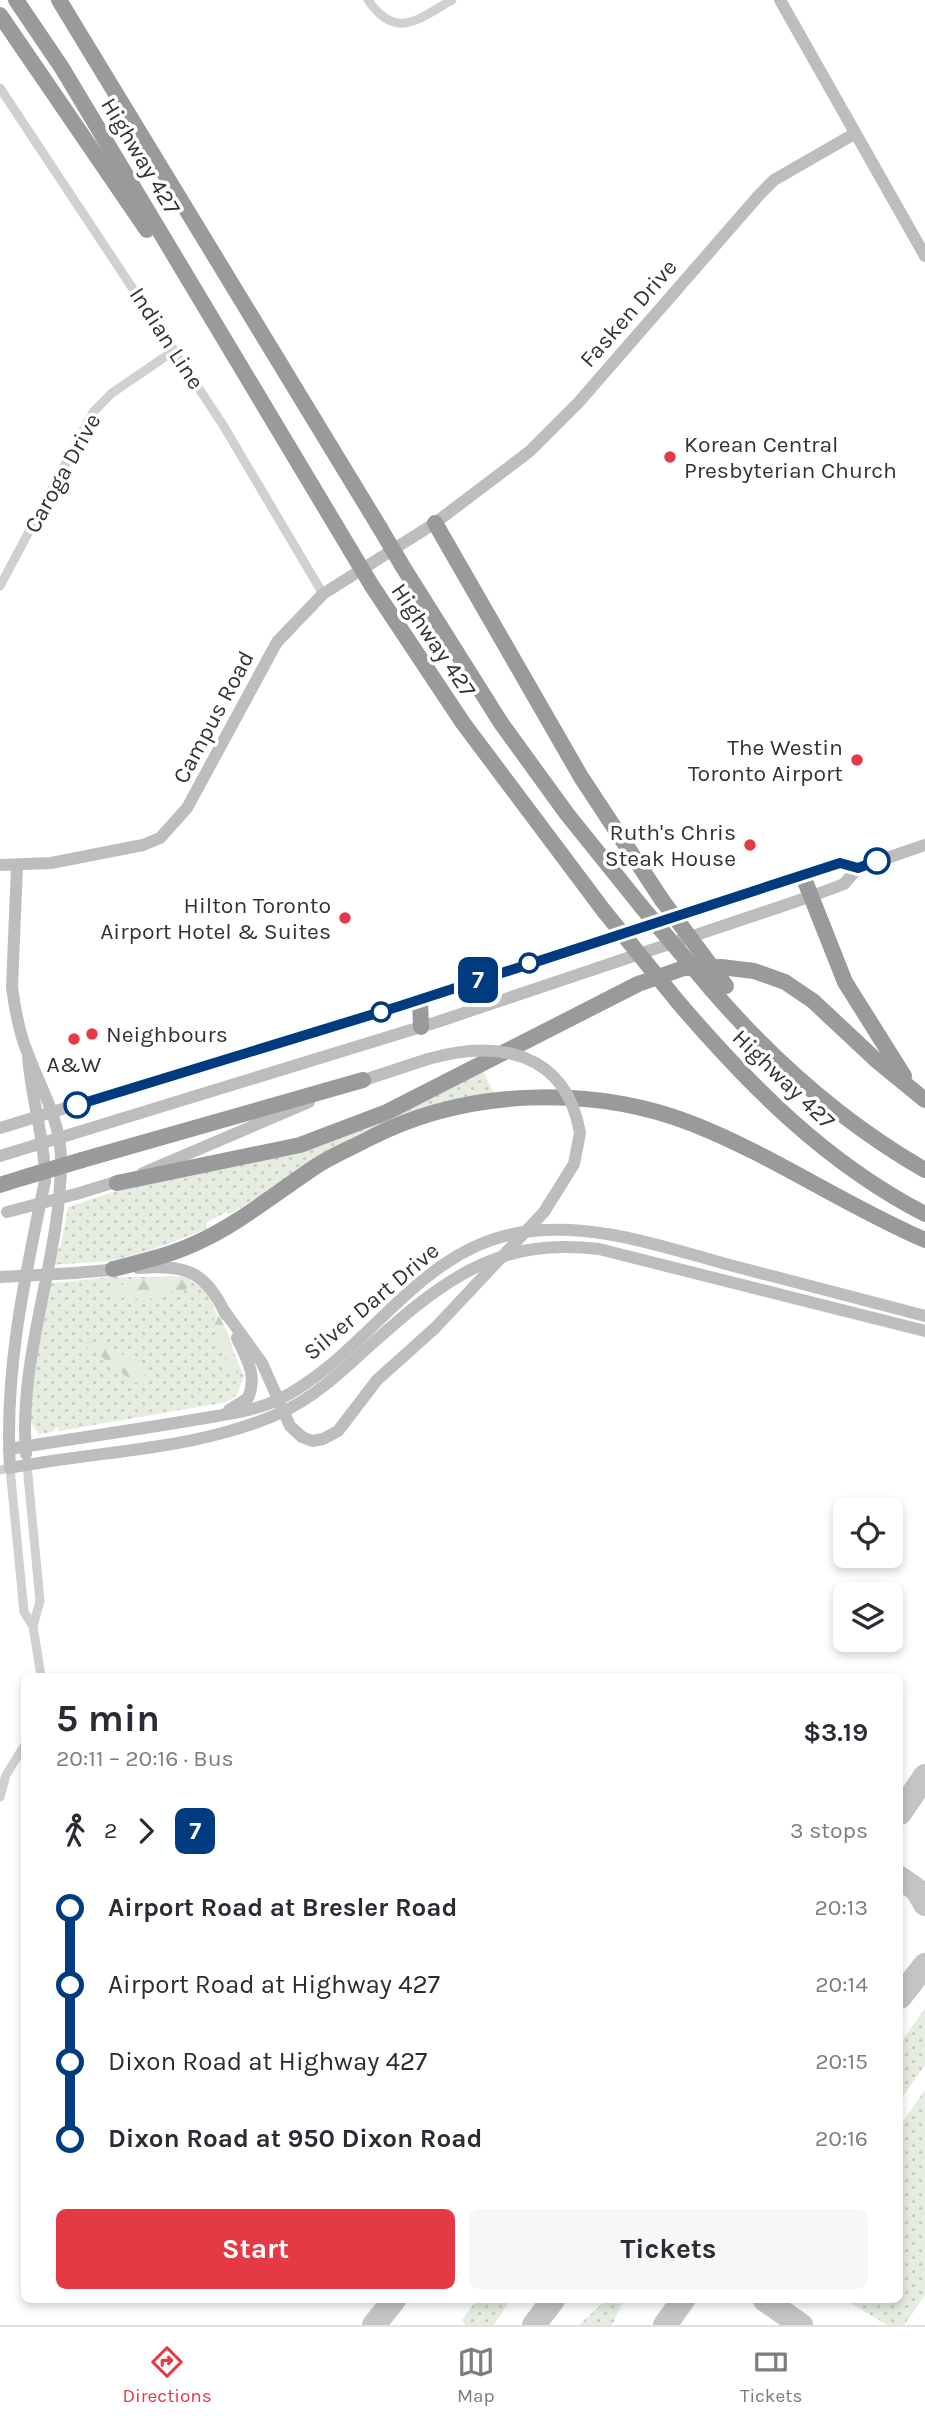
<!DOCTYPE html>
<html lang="en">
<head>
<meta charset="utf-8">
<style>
  body { margin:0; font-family:Karla,sans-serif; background:#f7f7f7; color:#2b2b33; height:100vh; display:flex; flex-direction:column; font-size:26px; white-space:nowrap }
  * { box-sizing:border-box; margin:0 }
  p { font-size:23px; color:#7c7c81 }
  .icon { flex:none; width:38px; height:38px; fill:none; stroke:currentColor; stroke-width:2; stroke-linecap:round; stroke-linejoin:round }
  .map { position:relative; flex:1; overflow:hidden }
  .drawer { position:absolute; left:21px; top:1673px; width:882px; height:630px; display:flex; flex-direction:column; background:#fff; border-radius:10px; box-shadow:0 4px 10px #0003 }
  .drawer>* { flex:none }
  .badge { padding:0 14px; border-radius:10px; font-size:24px; line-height:46px }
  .tools { position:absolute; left:833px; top:1498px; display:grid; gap:14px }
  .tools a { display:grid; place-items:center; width:70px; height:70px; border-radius:10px; background:#fff; box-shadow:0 4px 10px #0003; font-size:35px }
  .map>.badge { position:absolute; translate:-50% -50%; box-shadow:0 0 0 4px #fff }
  .legs { display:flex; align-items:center; gap:10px; height:77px; padding:0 35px; font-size:23px }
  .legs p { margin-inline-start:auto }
  .summary { display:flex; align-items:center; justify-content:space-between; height:119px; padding:0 35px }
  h1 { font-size:38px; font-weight:700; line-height:52px }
  .button { display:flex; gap:14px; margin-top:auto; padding:14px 35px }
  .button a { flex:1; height:80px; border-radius:10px; background:#e63946; color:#fff; font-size:28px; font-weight:700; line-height:80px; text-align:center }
  .button a+a { background:#f7f7f7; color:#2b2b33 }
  ul { padding:0 35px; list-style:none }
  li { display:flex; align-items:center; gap:24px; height:77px; font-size:26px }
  li i { display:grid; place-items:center; width:10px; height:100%; margin:0 9px; background:currentColor }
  li i::after { content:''; width:18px; height:18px; margin:-9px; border:5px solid; border-radius:50%; background:#fff }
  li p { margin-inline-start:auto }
  li:first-child i { background:linear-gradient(#0000 50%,currentColor 0) }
  li:last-child i { background:linear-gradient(currentColor 50%,#0000 0) }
  .menu { display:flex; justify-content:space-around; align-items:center; height:98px; border-top:2px solid #e1e1e2; background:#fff; font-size:19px; color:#7c7c81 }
  .menu a { display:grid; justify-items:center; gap:4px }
  .menu .current { color:#e63946 }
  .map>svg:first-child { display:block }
</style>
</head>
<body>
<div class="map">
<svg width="925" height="2325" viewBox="0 0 925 2325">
  <defs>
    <pattern id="grass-dots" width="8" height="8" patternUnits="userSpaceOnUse" patternTransform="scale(1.75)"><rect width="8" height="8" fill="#e6ecdf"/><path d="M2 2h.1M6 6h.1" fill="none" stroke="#c6cbc0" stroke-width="1.8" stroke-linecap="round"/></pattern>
    <pattern id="forest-firs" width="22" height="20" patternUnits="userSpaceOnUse" patternTransform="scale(1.75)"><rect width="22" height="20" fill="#e6ecdf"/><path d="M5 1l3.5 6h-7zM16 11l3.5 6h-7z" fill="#c6cbc0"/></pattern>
  </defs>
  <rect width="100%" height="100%" fill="#fff"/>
  <!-- grass -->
  <g fill="url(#grass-dots)">
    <path d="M483,1071L495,1095C449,1106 403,1114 361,1133C313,1155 274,1190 228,1215L227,1212L207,1222L206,1229L151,1250L110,1261L49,1265L61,1245L68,1207L119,1190L213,1169Z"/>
    <path d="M110,1277H185L206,1290L244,1376L237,1395L227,1402L59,1431L57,1427L52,1432L40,1434C35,1430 32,1426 31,1420C26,1391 41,1318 45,1284Z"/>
    <polygon points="925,2008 925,2065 900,2101 900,2044"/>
    <polygon points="925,2090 925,2295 904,2325 887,2325 845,2300 900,2300 900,2126"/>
    <polygon points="477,2300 510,2300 494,2325 465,2325 462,2320"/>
    <polygon points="606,2300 624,2300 612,2325 579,2325"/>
  </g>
  <!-- forest -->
  <g fill="url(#forest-firs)">
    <polygon points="166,1276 190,1277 188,1287 180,1293 164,1291 145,1302 135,1298 114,1298 108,1293 114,1286"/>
    <path d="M214,1315L219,1316C228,1333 235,1344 233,1363L239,1371L236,1374L226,1366C227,1347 210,1337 214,1315Z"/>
    <path d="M87,1342C110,1341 138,1362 149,1382L143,1385C120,1376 107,1357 84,1346Z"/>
  </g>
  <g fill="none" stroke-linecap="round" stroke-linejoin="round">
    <!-- taxiway -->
    <g stroke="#c4c4c4" stroke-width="24">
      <polyline points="900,1813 925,1776"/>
      <polyline points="900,1878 917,1890 925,1904"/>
      <polyline points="900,1997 925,1965"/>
      <polyline points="765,2300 801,2325"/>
      <polyline points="374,2325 394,2300"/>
      <polyline points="534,2325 553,2300"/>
      <polyline points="665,2325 683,2300"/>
    </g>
    <!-- street -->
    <g stroke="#d0d0d0" stroke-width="9">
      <path d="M368,0C396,41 418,19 452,0"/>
      <polyline points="0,88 223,425 323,594"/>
      <polyline points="0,586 93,412 112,393 175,350"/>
      <polyline points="27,1465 40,1601 33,1626 41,1676"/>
      <polyline points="0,1470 10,1468 24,1612 33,1626"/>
      <polyline points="0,1797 6,1775 24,1746"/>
    </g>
    <!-- secondary -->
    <g stroke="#bdbdbd" stroke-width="12">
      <polyline points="780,0 925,256"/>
      <polyline points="0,865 51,863 143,845 160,838 187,808 277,642 323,594 435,523 530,451 578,403 760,194 774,180 854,134"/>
      <path d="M17,866L12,987C15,1010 19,1033 28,1054C41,1089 61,1121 61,1160C61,1259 18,1354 26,1454"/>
      <path d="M28,1056C31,1098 45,1139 45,1181C25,1276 4,1371 10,1468C100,1450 195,1451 280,1413C312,1399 340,1373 365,1350C439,1284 494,1236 599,1249L925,1331"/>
      <polyline points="355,1083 428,1059"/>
      <polyline points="0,1128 400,1006 840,863 858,868"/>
      <polyline points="0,1156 437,1022 812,896 844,884 858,868 925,845"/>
      <polyline points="143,1173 309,1102"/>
      <polyline points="76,1194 122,1180"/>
      <polyline points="544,1212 574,1164 580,1133"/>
      <path d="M138,1268C186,1265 205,1270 226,1315"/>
      <polyline points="75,1273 120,1269"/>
      <polyline points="223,1309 262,1363 290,1426 302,1437 312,1441 323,1439 338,1431 377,1380 435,1328"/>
      <path d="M229,1410L248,1398C258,1375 246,1358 237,1338"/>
      <path d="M9,1449C78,1438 148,1428 217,1416C239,1412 258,1409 278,1400C369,1355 417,1247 524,1232C593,1222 660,1246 726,1264C792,1281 858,1299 925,1316"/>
    </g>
    <!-- highway -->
    <g stroke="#9a9a9a" stroke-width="16">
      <polyline points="16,0 62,68 351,551"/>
      <polyline points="59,0 380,528"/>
      <polyline points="0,15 147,230"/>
      <polyline points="435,523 581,777 662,900"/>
      <polyline points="403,567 501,723 567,814 641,906"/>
      <polyline points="372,586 463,723 604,911"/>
      <polyline points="803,876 845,982 904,1076"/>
      <path d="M712,990C774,1062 843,1123 925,1170"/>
      <polyline points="420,1000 421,1027"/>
      <path d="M678,1002C750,1086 826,1163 925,1214"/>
      <polyline points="82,1160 363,1080"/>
      <polyline points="117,1183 300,1145 387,1112 638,984 684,968 721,967 754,971 785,982 813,1001 876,1060 925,1100"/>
      <polyline points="0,1185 22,1178"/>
      <path d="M113,1269C140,1262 168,1256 194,1244C239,1224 277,1192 318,1165C334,1155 353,1147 370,1138C467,1088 593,1085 693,1124C774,1156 846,1206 925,1240"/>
    </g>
    <!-- secondary-bridge -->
    <g stroke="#bdbdbd" stroke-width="12">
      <path d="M428,1059C497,1039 566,1051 580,1133"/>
      <polyline points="7,1212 76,1194"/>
      <polyline points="0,1277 75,1273"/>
      <polyline points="435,1328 544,1212"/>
    </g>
    <!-- highway-bridge -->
    <g stroke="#9a9a9a" stroke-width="16">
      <polyline points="380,528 403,567"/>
      <polyline points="351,551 372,586"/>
      <polyline points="662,900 726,986"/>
      <polyline points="641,906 712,990"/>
      <polyline points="604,911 678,1002"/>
      <polyline points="22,1178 82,1160"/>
    </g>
  </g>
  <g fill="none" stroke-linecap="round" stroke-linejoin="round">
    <defs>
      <polyline id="line-1" points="77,1105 400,1006 840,863 858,868 877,861"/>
    </defs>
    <!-- line-1 casing -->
    <use href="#line-1" stroke="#fff" stroke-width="16"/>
    <!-- line-1 -->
    <use href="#line-1" stroke="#003b80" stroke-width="10"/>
  </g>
  <!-- markers -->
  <g fill="#e63946" stroke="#fff" stroke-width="2.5">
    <circle cx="670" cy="457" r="7"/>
    <circle cx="857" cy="760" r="7"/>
    <circle cx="750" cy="845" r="7"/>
    <circle cx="345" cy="918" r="7"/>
    <circle cx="92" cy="1034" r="7"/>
    <circle cx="74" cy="1039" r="7"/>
  </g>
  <g fill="#fff" stroke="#003b80" stroke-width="3.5">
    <circle cx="877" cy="861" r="12"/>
    <circle cx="529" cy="963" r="9"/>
    <circle cx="381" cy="1012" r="9"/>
    <circle cx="77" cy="1105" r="12"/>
  </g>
  <g text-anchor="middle" stroke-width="7" stroke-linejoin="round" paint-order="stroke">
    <!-- street labels -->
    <g font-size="23" fill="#333" stroke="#fff">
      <text transform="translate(141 156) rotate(59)" y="8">Highway 427</text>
      <text transform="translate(628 313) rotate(-49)" y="8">Fasken Drive</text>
      <text transform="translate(167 338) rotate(57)" y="8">Indian Line</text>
      <text transform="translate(62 473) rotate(-61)" y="8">Caroga Drive</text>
      <text transform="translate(434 640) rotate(56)" y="8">Highway 427</text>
      <text transform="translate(213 717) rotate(-62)" y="8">Campus Road</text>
      <text transform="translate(784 1079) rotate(44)" y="8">Highway 427</text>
      <text transform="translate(371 1301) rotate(-40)" y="8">Silver Dart Drive</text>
    </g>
    <!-- poi labels -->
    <g font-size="23" fill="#333" stroke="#fff" text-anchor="end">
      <text x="684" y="452" text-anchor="start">Korean Central<tspan x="684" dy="26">Presbyterian Church</tspan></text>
      <text x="843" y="755">The Westin<tspan x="843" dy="26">Toronto Airport</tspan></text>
      <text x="736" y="840">Ruth's Chris<tspan x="736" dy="26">Steak House</tspan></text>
      <text x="331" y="913">Hilton Toronto<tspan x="331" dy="26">Airport Hotel &amp; Suites</tspan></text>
      <text x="106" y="1042" text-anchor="start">Neighbours</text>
      <text x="74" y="1072" text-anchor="middle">A&amp;W</text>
    </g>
  </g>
</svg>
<div class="tools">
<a><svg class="icon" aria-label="locate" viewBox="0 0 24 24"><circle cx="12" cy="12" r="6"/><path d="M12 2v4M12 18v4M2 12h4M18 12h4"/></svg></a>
<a><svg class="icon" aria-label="layers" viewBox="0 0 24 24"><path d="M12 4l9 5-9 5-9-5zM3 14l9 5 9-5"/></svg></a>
</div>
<b class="badge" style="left:478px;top:980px;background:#003b80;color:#fff">7</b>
<section class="drawer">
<div class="summary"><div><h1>5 min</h1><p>20:11 – 20:16 · Bus</p></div><b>$3.19</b></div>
<div class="legs"><svg class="icon" aria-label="walk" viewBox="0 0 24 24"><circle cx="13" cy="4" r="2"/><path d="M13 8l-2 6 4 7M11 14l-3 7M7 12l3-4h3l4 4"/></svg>2<svg class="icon" aria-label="forward" viewBox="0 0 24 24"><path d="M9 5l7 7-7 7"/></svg><b class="badge" style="background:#003b80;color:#fff">7</b><p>3 stops</p></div>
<ul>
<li><i style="color:#003b80"></i><b>Airport Road at Bresler Road</b><p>20:13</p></li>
<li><i style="color:#003b80"></i><span>Airport Road at Highway 427</span><p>20:14</p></li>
<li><i style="color:#003b80"></i><span>Dixon Road at Highway 427</span><p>20:15</p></li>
<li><i style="color:#003b80"></i><b>Dixon Road at 950 Dixon Road</b><p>20:16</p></li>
</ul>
<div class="button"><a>Start</a><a>Tickets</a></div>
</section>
</div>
<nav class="menu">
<a class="current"><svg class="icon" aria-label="directions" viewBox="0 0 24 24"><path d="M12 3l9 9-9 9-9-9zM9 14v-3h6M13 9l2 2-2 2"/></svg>Directions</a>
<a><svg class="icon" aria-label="map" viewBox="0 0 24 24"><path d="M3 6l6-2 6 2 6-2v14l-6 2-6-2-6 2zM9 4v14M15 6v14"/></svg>Map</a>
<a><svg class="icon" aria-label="tickets" viewBox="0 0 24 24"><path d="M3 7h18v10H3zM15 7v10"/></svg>Tickets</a>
</nav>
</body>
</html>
